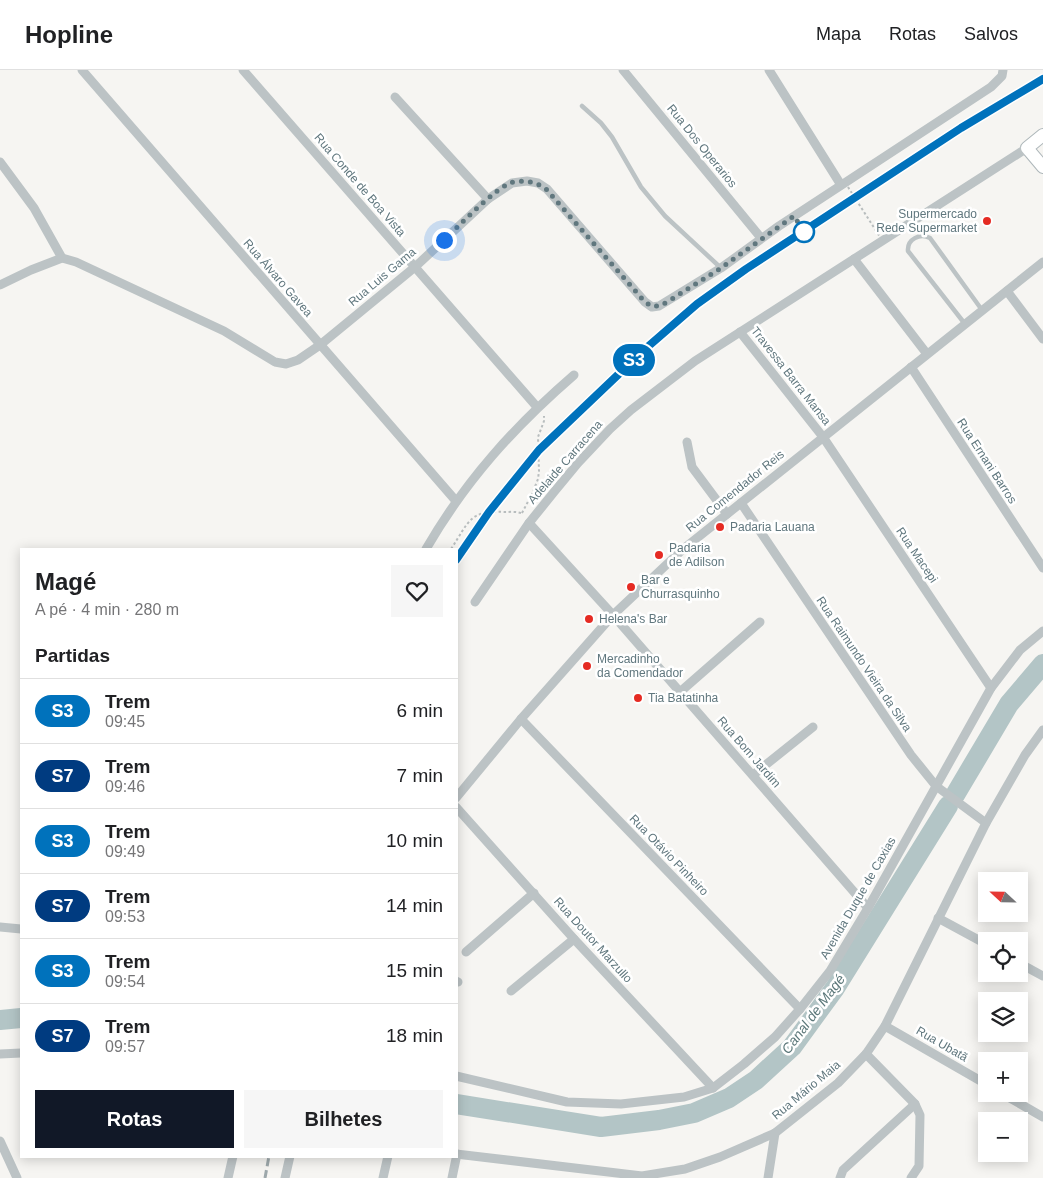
<!DOCTYPE html>
<html lang="pt">
<head>
<meta charset="utf-8">
<style>
  body { margin:0; font-family:Helvetica,sans-serif; background:#f6f6f6; color:#202124; height:100vh; display:flex; flex-direction:column; font-size:19px; white-space:nowrap }
  * { box-sizing:border-box; margin:0 }
  p { font-size:16px; color:#757577 }
  .icon { flex:none; width:28px; height:28px; fill:none; stroke:currentColor; stroke-width:2; stroke-linecap:round; stroke-linejoin:round }
  .map { position:relative; flex:1; overflow:hidden }
  .drawer { position:absolute; left:20px; top:478px; width:438px; height:610px; display:flex; flex-direction:column; background:#fff; border-radius:0px; box-shadow:0 2px 12px #0003 }
  .drawer>* { flex:none }
  .badge { padding:0 10px; border-radius:16px; font-size:18px; line-height:32px }
  .needle { width:32px; rotate:292deg }
  .fabs { position:absolute; left:978px; top:802px; display:grid; gap:10px }
  .fabs a { display:grid; place-items:center; width:50px; height:50px; border-radius:0px; background:#fff; box-shadow:0 2px 12px #0003; font-size:25px }
  .you { position:absolute; width:25px; height:25px; margin:-12px; border:4px solid #fff; border-radius:50%; background:#1a73e8; box-shadow:0 0 0 8px #1a73e833 }
  .map>.badge { position:absolute; translate:-50% -50%; box-shadow:0 0 0 2px #fff }
  h2 { padding:0 15px; font-size:19px; line-height:45px }
  .round { display:grid; place-items:center; flex:none; width:52px; height:52px; border-radius:0px; background:#f6f6f6 }
  .head { display:flex; align-items:center; justify-content:space-between; height:85px; padding:0 15px }
  h1 { font-size:24px; font-weight:700; line-height:38px }
  .cta { display:flex; gap:10px; margin-top:auto; padding:10px 15px }
  .cta a { flex:1; height:58px; border-radius:0px; background:#111827; color:#fff; font-size:20px; font-weight:700; line-height:58px; text-align:center }
  .cta a+a { background:#f6f6f6; color:#202124 }
  ul { padding:0; list-style:none }
  li { display:flex; align-items:center; gap:15px; height:65px; padding:0 15px; border-top:1px solid #e0e0e0 }
  li div { flex:1 }
  li b { display:block; font-size:19px }
  li em { font-style:normal }
  li .badge { min-width:55px; font-weight:700; text-align:center }
  header { display:flex; align-items:center; gap:30px; box-sizing:border-box; height:70px; padding:0 25px; background:#fff; border-bottom:1px solid #e0e0e0 }
  header strong { font-size:24px }
  nav { display:flex; gap:28px; margin-inline-start:auto; font-size:18px }
  .map>svg:first-child { display:block }
</style>
</head>
<body>
<header>
<strong>Hopline</strong>
<nav><a>Mapa</a><a>Rotas</a><a>Salvos</a></nav>
</header>
<div class="map">
<svg width="1043" height="1108" viewBox="0 0 1043 1108">
  <rect width="100%" height="100%" fill="#f6f5f2"/>
  <g fill="none" stroke-linecap="round" stroke-linejoin="round">
    <!-- river -->
    <g stroke="#b3c5c6" stroke-width="20">
      <polyline points="955,725 1009,634 1043,594"/>
      <polyline points="0,950 21,948"/>
      <polyline points="456,1034 601,1057 659,1050 694,1043 729,1028 756,1010 792,977 835,918 948,736"/>
    </g>
    <defs>
      <polyline id="secondary" points="1043,65 1027,78 1043,97"/>
    </defs>
    <!-- secondary casing -->
    <use href="#secondary" stroke="#aeb7ba" stroke-width="14"/>
    <!-- path -->
    <g stroke="#b8bdbe" stroke-width="2" stroke-dasharray="2.5 2.5" stroke-linecap="butt">
      <polyline points="522,443 532,424 538,409 539,401 538,367 544,351 544,346"/>
      <path d="M451,479C469,452 469,440 504,442C510,442 517,441 523,444"/>
    </g>
    <!-- lane -->
    <g stroke="#bcc3c5" stroke-width="4.5">
      <polyline points="582,36 601,53 612,67 641,117 665,146 721,198"/>
      <path d="M965,254L908,181C907,169 920,163 930,168L982,240"/>
    </g>
    <!-- street -->
    <g stroke="#bcc3c5" stroke-width="9">
      <polyline points="82,0 456,431"/>
      <polyline points="243,0 537,337"/>
      <polyline points="623,0 761,168"/>
      <polyline points="769,0 841,115"/>
      <polyline points="395,27 488,129"/>
      <polyline points="0,92 34,138 62,188"/>
      <polyline points="854,189 927,284"/>
      <polyline points="0,215 31,200 62,188 76,192 224,261 275,292 286,294 298,290 320,275 415,197 488,129 512,113 527,111 538,113 547,119 645,232 652,237 659,236 721,198 779,156 991,17 1002,6 1003,0"/>
      <polyline points="1007,221 1043,269"/>
      <polyline points="740,262 823,367 991,618"/>
      <polyline points="911,297 1043,498"/>
      <polyline points="687,372 692,397 727,444"/>
      <polyline points="741,433 911,685 936,716 986,753"/>
      <polyline points="529,453 613,545 868,838"/>
      <path d="M426,479C466,410 514,357 574,305"/>
      <polyline points="475,532 529,453 554,422 578,393 610,359 631,340 695,291 1027,78"/>
      <polyline points="680,622 760,552"/>
      <polyline points="521,649 800,939"/>
      <polyline points="753,705 813,657"/>
      <polyline points="456,728 521,649 613,545 682,480 1043,192"/>
      <polyline points="456,737 574,869 713,1018"/>
      <polyline points="938,848 986,874"/>
      <polyline points="0,857 21,859"/>
      <polyline points="466,882 534,823"/>
      <polyline points="1019,893 1043,906"/>
      <polyline points="456,911 458,912"/>
      <polyline points="511,921 574,869"/>
      <polyline points="885,956 986,1014"/>
      <polyline points="0,984 21,983"/>
      <polyline points="866,984 915,1034 920,1045 919,1096 911,1108"/>
      <polyline points="456,1006 567,1032 621,1034 684,1027 713,1018 744,994 775,967 800,939 830,901 868,838 991,618 1020,580 1043,561"/>
      <polyline points="1003,1024 1043,1047"/>
      <polyline points="0,1071 17,1108"/>
      <polyline points="456,1084 642,1106 685,1099 720,1087 775,1063 838,1013 866,984 885,956 986,753 1025,685 1043,660"/>
      <polyline points="228,1108 233,1086"/>
      <polyline points="285,1108 290,1086"/>
      <polyline points="383,1108 388,1086"/>
      <polyline points="452,1108 457,1084"/>
      <polyline points="768,1108 775,1063"/>
      <polyline points="840,1108 843,1100 915,1034"/>
    </g>
    <!-- secondary -->
    <use href="#secondary" stroke="#fff" stroke-width="12"/>
    <!-- rail -->
    <g stroke="#9da8ab" stroke-width="3" stroke-dasharray="8 4" stroke-linecap="butt">
      <polyline points="456,490 489,442 539,381 644,280 697,234 746,199 961,58 1043,9"/>
      <polyline points="265,1108 269,1086"/>
    </g>
    <!-- path-bridge -->
    <polyline stroke="#b8bdbe" stroke-width="2" stroke-dasharray="2.5 2.5" stroke-linecap="butt" points="848,117 880,167"/>
  </g>
  <g fill="none" stroke-linecap="round" stroke-linejoin="round">
    <defs>
      <polyline id="line" points="456,490 489,442 539,380 644,280 697,234 746,199 961,58 1043,9"/>
    </defs>
    <!-- line casing -->
    <use href="#line" stroke="#fff" stroke-width="11"/>
    <!-- line -->
    <use href="#line" stroke="#0072bc" stroke-width="8"/>
    <!-- walk -->
    <path stroke="#60777e" stroke-width="5" stroke-dasharray="0 9" d="M444,170C458,157 497,116 513,112C526,110 536,112 546,119L645,232C653,238 658,237 667,232L721,198L794,146L804,162"/>
  </g>
  <!-- markers -->
  <g fill="#e52b23" stroke="#fff" stroke-width="2">
    <circle cx="987" cy="151" r="5"/>
    <circle cx="720" cy="457" r="5"/>
    <circle cx="659" cy="485" r="5"/>
    <circle cx="631" cy="517" r="5"/>
    <circle cx="589" cy="549" r="5"/>
    <circle cx="587" cy="596" r="5"/>
    <circle cx="638" cy="628" r="5"/>
  </g>
  <circle fill="#fff" stroke="#0072bc" stroke-width="2.5" cx="804" cy="162" r="10"/>
  <g text-anchor="middle" stroke-width="5" stroke-linejoin="round" paint-order="stroke">
    <!-- street labels -->
    <g font-size="12" fill="#60777e" stroke="#fff">
      <text transform="translate(702 76) rotate(51)" y="4">Rua Dos Operarios</text>
      <text transform="translate(360 115) rotate(49)" y="4">Rua Conde de Boa Vista</text>
      <text transform="translate(382 207) rotate(-40)" y="4">Rua Luis Gama</text>
      <text transform="translate(278 208) rotate(49)" y="4">Rua Álvaro Gavea</text>
      <text transform="translate(791 306) rotate(52)" y="4">Travessa Barra Mansa</text>
      <text transform="translate(987 391) rotate(57)" y="4">Rua Ernani Barros</text>
      <text transform="translate(565 392) rotate(-49)" y="4">Adelaide Carracena</text>
      <text transform="translate(735 421) rotate(-39)" y="4">Rua Comendador Reis</text>
      <text transform="translate(917 485) rotate(56)" y="4">Rua Macepi</text>
      <text transform="translate(864 594) rotate(56)" y="4">Rua Raimundo Vieira da Silva</text>
      <text transform="translate(749 682) rotate(49)" y="4">Rua Bom Jardim</text>
      <text transform="translate(669 785) rotate(46)" y="4">Rua Otávio Pinheiro</text>
      <text transform="translate(858 828) rotate(-60)" y="4">Avenida Duque de Caxias</text>
      <text transform="translate(593 870) rotate(48)" y="4">Rua Doutor Marzullo</text>
      <text transform="translate(942 974) rotate(30)" y="4">Rua Ubatã</text>
      <text transform="translate(806 1020) rotate(-40)" y="4">Rua Mário Maia</text>
    </g>
    <!-- poi labels -->
    <g font-size="12" fill="#60777e" stroke="#fff" text-anchor="start">
      <text x="977" y="148" text-anchor="end">Supermercado<tspan x="977" dy="14">Rede Supermarket</tspan></text>
      <text x="730" y="461">Padaria Lauana</text>
      <text x="669" y="482">Padaria<tspan x="669" dy="14">de Adilson</tspan></text>
      <text x="641" y="514">Bar e<tspan x="641" dy="14">Churrasquinho</tspan></text>
      <text x="599" y="553">Helena's Bar</text>
      <text x="597" y="593">Mercadinho<tspan x="597" dy="14">da Comendador</tspan></text>
      <text x="648" y="632">Tia Batatinha</text>
    </g>
    <!-- water labels -->
    <g font-size="14" font-style="italic" fill="#5b7779" stroke="#fff">
      <text transform="translate(813 944) rotate(-53)" y="5">Canal de Magé</text>
    </g>
  </g>
</svg>
<div class="fabs">
<a><svg class="needle" viewBox="-14 -14 28 28"><path d="M0-13l5 13h-10z" fill="#e53935"/><path d="M0 13l5-13h-10z" fill="#757577"/></svg></a>
<a><svg class="icon" aria-label="locate" viewBox="0 0 24 24"><circle cx="12" cy="12" r="6"/><path d="M12 2v4M12 18v4M2 12h4M18 12h4"/></svg></a>
<a><svg class="icon" aria-label="layers" viewBox="0 0 24 24"><path d="M12 4l9 5-9 5-9-5zM3 14l9 5 9-5"/></svg></a>
<a>+</a>
<a>−</a>
</div>
<div class="you" style="left:444px;top:170px"></div>
<b class="badge" style="left:634px;top:290px;background:#0072bc;color:#fff">S3</b>
<section class="drawer">
<div class="head"><div><h1>Magé</h1><p>A pé · 4 min · 280 m</p></div><a class="round"><svg class="icon" aria-label="heart" viewBox="0 0 24 24"><path d="M12 20l-8-8c-3-5 5-10 8-4 3-6 11-1 8 4z"/></svg></a></div>
<h2>Partidas</h2>
<ul>
<li><span class="badge" style="background:#0072bc;color:#fff">S3</span><div><b>Trem</b><p>09:45</p></div><em>6 min</em></li>
<li><span class="badge" style="background:#003b80;color:#fff">S7</span><div><b>Trem</b><p>09:46</p></div><em>7 min</em></li>
<li><span class="badge" style="background:#0072bc;color:#fff">S3</span><div><b>Trem</b><p>09:49</p></div><em>10 min</em></li>
<li><span class="badge" style="background:#003b80;color:#fff">S7</span><div><b>Trem</b><p>09:53</p></div><em>14 min</em></li>
<li><span class="badge" style="background:#0072bc;color:#fff">S3</span><div><b>Trem</b><p>09:54</p></div><em>15 min</em></li>
<li><span class="badge" style="background:#003b80;color:#fff">S7</span><div><b>Trem</b><p>09:57</p></div><em>18 min</em></li>
</ul>
<div class="cta"><a>Rotas</a><a>Bilhetes</a></div>
</section>
</div>
</body>
</html>
